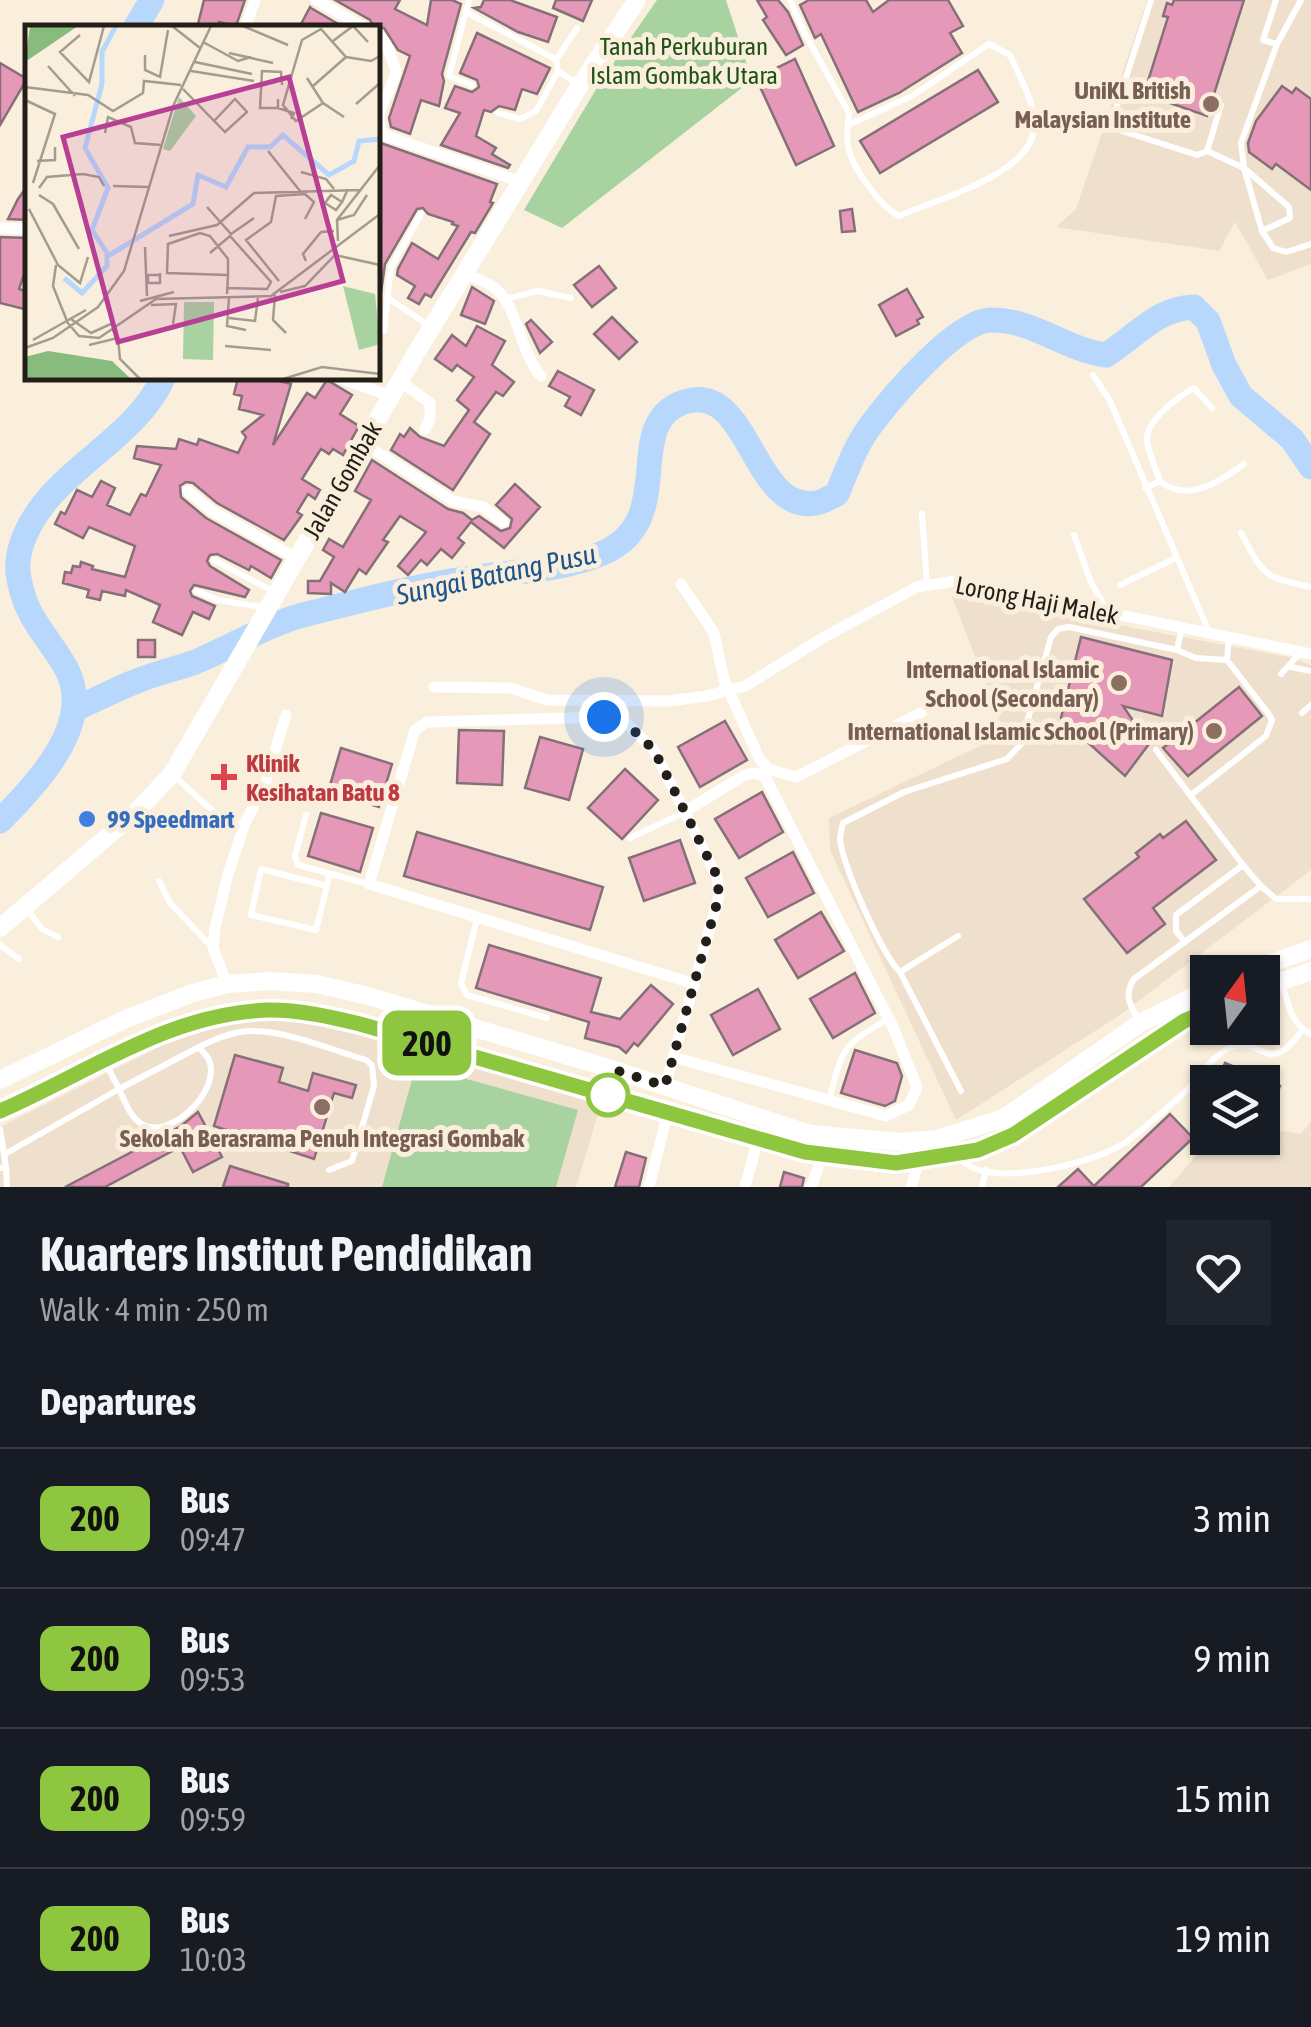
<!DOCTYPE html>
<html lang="en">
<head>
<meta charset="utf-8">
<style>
  body { margin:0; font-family:"Asap Condensed",sans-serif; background:#20242c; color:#f1f3f6; height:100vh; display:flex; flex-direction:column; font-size:38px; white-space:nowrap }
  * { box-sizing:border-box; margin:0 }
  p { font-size:32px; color:#9ea1a6 }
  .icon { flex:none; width:55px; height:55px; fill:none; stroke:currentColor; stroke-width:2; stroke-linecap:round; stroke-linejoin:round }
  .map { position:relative; height:1187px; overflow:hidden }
  .sheet { display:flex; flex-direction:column; background:#171b24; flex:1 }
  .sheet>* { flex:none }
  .badge { padding:0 20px; border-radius:15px; font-size:35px; line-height:65px }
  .needle { width:65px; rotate:15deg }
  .controls { position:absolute; left:1190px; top:955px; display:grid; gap:20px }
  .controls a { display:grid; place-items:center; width:90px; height:90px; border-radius:0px; background:#171b24; box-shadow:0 2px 8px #0004; font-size:50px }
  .you { position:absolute; width:50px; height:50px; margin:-25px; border:8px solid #fff; border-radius:50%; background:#1a73e8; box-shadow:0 0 0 15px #1a73e833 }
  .map>.badge { position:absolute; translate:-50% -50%; box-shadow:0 0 0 5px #fff }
  h2 { padding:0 40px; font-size:38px; line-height:90px }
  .round { display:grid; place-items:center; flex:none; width:105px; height:105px; border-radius:0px; background:#20242c }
  .summary { display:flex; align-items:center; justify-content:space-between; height:170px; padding:0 40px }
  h1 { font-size:48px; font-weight:700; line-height:75px }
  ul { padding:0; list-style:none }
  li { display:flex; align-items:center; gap:30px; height:140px; padding:0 40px; border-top:2px solid #363941 }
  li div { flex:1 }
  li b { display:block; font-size:38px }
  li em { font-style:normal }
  li .badge { min-width:110px; font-weight:700; text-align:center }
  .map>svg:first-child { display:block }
</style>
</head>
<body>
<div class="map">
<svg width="1311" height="1187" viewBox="0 0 1311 1187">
  <rect width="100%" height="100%" fill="#faefdc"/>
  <!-- education -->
  <g fill="#efe0cd">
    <polygon points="1147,0 1311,0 1311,264 1268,280 1235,222 1219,251 1056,227 1076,209"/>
    <polygon points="951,594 1289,657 1311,665 1311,870 1120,1015 956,1120 830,850 829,818 1005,734"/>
    <polygon points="245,1017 336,1022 602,1101 576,1187 0,1187 0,1127 163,1045"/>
    <polygon points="1311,1121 1311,1187 1169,1187 1211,1138 1262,1138 1263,1128 1301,1134"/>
  </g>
  <!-- green -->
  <g fill="#a8d2a0">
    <polygon points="657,0 726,0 752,80 562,228 524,210 601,81"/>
    <polygon points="416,1065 578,1110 556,1187 382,1187"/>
  </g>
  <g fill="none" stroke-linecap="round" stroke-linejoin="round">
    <!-- river -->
    <g stroke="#b7d8fc" stroke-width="25">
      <polyline points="135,28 152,0"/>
      <path d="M75,709C96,700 116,689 137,681C156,673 176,669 195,662C232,647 269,623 307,614C359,601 411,587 463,579C509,571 562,572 605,552C679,518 621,423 684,402C750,380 752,514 816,503C822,502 831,497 837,494C847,470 855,446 871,425C891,398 956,321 990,320C1033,319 1066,350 1106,355C1137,336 1155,309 1194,307L1208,321L1224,365L1241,396L1292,439L1311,467"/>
      <path d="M0,821C35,786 95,724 67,670C54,645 33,625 24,598C18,579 15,565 21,546C44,472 132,446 163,378"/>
    </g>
  </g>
  <!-- building -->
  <g fill="#e698b8" stroke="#857078" stroke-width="2.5">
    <polygon points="204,0 245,0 236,26 219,22 218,28 197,28"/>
    <polygon points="335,0 400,0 395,9 427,25 431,0 452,0 461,4 442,74 444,81 439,106 421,100 410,134 391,127 389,118 410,56 398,50 384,28 374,27 370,20"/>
    <polygon points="484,0 510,0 557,17 548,42 518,32 474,8 481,7"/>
    <polygon points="556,0 592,0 583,21 553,8"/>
    <polygon points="757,0 778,0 788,12 803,45 786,55 763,20 767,17"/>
    <polygon points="809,0 866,0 873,12 889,0 948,0 963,26 950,33 962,53 899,93 858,112 821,34 815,38 800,5"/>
    <polygon points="1174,0 1244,0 1207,116 1144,94 1168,17 1163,16 1167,3 1172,5"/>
    <polygon points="310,7 311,8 345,28 299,28"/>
    <polygon points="477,33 550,68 537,94 522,89 515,110 499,106 491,112 484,110 476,136 496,148 492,154 510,165 508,168 441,145 460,113 445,108 455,86 472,92 479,87 477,80 460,73"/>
    <polygon points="795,59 834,146 796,165 756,78"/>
    <polygon points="0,63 27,79 0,125"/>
    <polygon points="978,70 998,102 880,173 860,141"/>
    <polygon points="1282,86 1292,93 1296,88 1311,99 1311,190 1276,164 1272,169 1249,152 1248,143 1256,121"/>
    <polygon points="378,142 497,184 490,202 493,203 475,233 471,232 431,297 425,294 419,304 408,298 415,286 397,275 398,269 412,243 438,259 458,226 452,224 453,222 428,214 423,208 417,209 385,264 380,300 378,300"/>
    <polygon points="28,185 28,220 8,219 18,199"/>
    <polygon points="852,209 855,231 842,232 840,211"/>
    <polygon points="0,237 28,238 28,263 19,289 28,292 28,310 0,303"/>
    <polygon points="599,266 616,288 592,307 574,285"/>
    <polygon points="472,287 494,301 485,324 461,315"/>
    <polygon points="907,289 923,317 917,320 919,324 896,336 879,305"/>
    <polygon points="612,317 637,342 619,359 594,334"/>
    <polygon points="531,320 552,342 540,353 526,324"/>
    <polygon points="477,326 505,341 492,365 514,382 503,396 496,392 474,422 490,434 453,490 391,450 400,434 404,437 410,428 420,437 444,446 469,410 457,400 474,377 457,365 452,371 435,359 452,335 466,346"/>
    <polygon points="558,371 594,390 581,415 565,406 570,397 549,386"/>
    <polygon points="238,378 268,378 291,384 273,445 307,393 315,398 327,380 352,395 340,414 359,426 343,455 333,449 329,454 321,449 319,452 302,479 320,490 315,499 308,494 297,512 302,515 284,540 217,503 193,483 186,482 180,486 181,497 206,518 281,560 271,578 251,566 249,570 217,554 210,555 207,561 210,566 249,590 245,597 194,585 190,591 192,596 215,606 209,619 193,612 182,635 153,622 160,605 126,590 125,596 102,591 100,600 87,597 89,590 63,583 65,572 71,573 73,566 80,567 81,562 93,566 92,569 125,577 135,546 89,527 83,538 55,524 61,512 65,514 77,490 92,497 101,481 115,488 107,505 130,515 141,494 146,496 161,465 134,458 137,446 176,449 179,439 197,445 199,439 238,453 246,437 242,432 263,415 239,409 242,396 234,394"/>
    <polygon points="372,460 448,509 463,513 472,520 479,516 501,531 510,528 512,519 496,505 515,484 540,507 504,548 471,522 458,538 464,543 452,558 441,549 427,565 421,560 408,575 398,566 426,532 400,516 383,540 388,542 366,574 359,569 345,592 331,583 331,594 308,593 308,581 320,581 334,557 323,550 329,539 343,547 371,500 355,491"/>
    <polygon points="1081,637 1172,660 1162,716 1123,706 1149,744 1125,776 1061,718"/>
    <rect x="138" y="640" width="17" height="17"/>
    <polygon points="1239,687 1262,716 1188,776 1163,748"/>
    <polygon points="725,721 747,760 700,787 678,747"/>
    <polygon points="459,730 504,731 502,785 457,783"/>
    <polygon points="540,737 583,749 569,800 525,788"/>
    <polygon points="341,748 392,764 379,807 328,792"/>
    <polygon points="625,769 658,800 622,839 588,808"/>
    <polygon points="762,792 783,832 739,858 715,819"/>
    <polygon points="321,813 373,828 360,872 308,856"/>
    <polygon points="1186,821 1216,860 1153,908 1165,924 1127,953 1084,899 1139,857 1136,853 1160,834 1163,838"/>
    <polygon points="417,832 603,887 590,930 404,876"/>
    <polygon points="680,840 695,883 644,901 629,858"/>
    <polygon points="793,852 814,893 768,917 746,878"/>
    <polygon points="821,912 844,951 798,978 775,940"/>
    <polygon points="489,945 601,978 591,1012 620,1019 651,985 673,1004 638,1046 634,1043 626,1053 619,1047 585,1038 589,1022 476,988"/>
    <polygon points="855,973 875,1013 833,1038 810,999"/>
    <polygon points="758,989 780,1029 733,1055 711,1015"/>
    <polygon points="855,1050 897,1063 902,1076 895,1101 885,1106 841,1093"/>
    <polygon points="235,1055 283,1068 279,1082 308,1091 313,1073 356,1085 352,1098 334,1093 314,1159 214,1126"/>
    <polygon points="1225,1063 1280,1086 1272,1105 1262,1101 1262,1082 1217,1082"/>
    <polygon points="198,1112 222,1157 193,1172 180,1147 105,1187 65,1187 181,1126"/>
    <polygon points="1170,1114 1193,1138 1141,1187 1058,1187 1078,1169 1094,1186"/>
    <polygon points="626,1152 646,1158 639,1187 615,1187"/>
    <polygon points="230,1166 288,1184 288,1187 223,1187"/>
    <polygon points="784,1172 804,1178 802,1187 780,1187"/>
  </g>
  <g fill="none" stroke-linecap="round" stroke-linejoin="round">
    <!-- service -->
    <g stroke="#fff" stroke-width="6">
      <polyline points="469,0 449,76 472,85"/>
      <path d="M790,0L805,34L849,113C848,123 846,135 848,145C851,167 880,206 899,216C936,200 1028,175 1034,130C1037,106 1019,76 1010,55L989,44L912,96L848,125"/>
      <polyline points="1151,0 1110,127 1197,155 1207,151"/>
      <polyline points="1276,0 1263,40 1277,44"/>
      <polyline points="1301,0 1277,44 1241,143 1244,168 1262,231 1273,248 1286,252 1311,244"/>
      <polyline points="466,12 550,56 556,60 558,71 580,85"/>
      <polyline points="556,60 577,28"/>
      <polyline points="1221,105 1207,151 1244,168 1289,207 1290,218 1262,231"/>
      <polyline points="498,113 520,119 536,111 558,71"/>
      <polyline points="388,298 428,325"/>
      <polyline points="505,299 538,291 571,298"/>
      <polyline points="384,331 391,267 421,214"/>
      <polyline points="1093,375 1110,401 1209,632"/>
      <path d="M1160,481C1156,469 1149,454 1147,442C1145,420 1178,397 1194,388L1212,408"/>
      <path d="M1145,488L1160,481C1188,504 1221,481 1244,464"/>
      <polyline points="922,514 927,583"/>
      <path d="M1241,533C1265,577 1262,576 1311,587"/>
      <polyline points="1074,535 1091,582 1107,611"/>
      <polyline points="214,560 275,592"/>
      <polyline points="1120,585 1176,558"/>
      <polyline points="197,591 218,600 263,607"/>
      <polyline points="1177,650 1182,627"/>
      <polyline points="1227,660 1229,637"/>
      <polyline points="1291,667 1311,671"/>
      <polyline points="1281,674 1300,653"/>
      <polyline points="1302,713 1311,705"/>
      <polyline points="1156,750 1243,865"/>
      <polyline points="174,776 224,821 244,823"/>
      <polyline points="306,815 295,856 298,865 368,884"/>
      <polyline points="630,838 683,813"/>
      <polyline points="159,881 170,903 211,946"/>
      <path d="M327,886L261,869L251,915L316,930C321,912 325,894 329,876"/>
      <polyline points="26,908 42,929 58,937"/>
      <polyline points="477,919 461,983 467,995 547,1018"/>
      <polyline points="1185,942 1176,931 1176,915 1243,865 1261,886"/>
      <polyline points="0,945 19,959"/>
      <polyline points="900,972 958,936"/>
      <path d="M1283,986C1288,1005 1292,1025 1311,1034"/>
      <path d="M1140,1022C1130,1005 1123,996 1134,979L1261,886L1276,899H1311"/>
      <path d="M199,1047C202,1052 207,1055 209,1060C222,1092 167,1143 140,1123C129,1115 125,1101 119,1089L199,1047C213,1040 235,1031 251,1031C285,1030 332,1050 366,1060L372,1065L374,1086L352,1161L329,1170"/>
      <path d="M961,1091L900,972C881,953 843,866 840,839C840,837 842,826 843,823L904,792L1007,759L1021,744L1051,637L1058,629L1069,627L1177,650L1196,658L1227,660L1268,713L1272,720L1266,736L1191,795"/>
      <path d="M829,1100C843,1048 841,1046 888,1019"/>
      <polyline points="0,1129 6,1167 0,1168"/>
      <polyline points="5,1154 119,1089 104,1060"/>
      <path d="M956,1157C963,1161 970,1167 976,1169C1012,1182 1095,1163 1126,1142C1146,1127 1166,1109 1185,1092C1199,1079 1212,1056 1229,1048C1262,1034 1267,1080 1302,1030"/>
      <polyline points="6,1167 7,1187"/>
      <polyline points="982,1187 986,1170"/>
    </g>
    <!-- minor -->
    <g stroke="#fff" stroke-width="11">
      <polyline points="316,0 365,28"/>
      <polyline points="245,28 255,0"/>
      <path d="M378,35L386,44L396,70C393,94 369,111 384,135L521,182"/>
      <polyline points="0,228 28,229"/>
      <path d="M465,273C474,278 487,282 495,288C518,307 520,352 541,376"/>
      <polyline points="339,378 391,396"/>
      <polyline points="400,381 430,403 430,419 425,429"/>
      <polyline points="363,443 453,501 483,507 503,522"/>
      <polyline points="188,491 212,511 296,558"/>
      <polyline points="681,584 714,633 724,680 759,758 768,769 796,777 921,713"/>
      <polyline points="434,687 510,688 547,700 669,701 707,696 745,686 826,636 917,587 955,581 1311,654"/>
      <polyline points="227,984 213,948 215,928 228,874 245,823 265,784 286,715"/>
      <polyline points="673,1057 886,1116 909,1105 917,1087 893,1027 765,777 755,773 745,775 684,812"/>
      <polyline points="665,1086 719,896 717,877 654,750 626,723 604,717 427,722 415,730 369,884 695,984"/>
      <polyline points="649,1187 668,1112"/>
      <polyline points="745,1187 758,1139"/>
      <polyline points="811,1187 823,1155"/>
      <polyline points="911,1187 919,1160"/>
    </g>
    <!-- secondary -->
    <g stroke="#fff" stroke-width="18">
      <polyline points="0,928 135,813 172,774 416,353 580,85 637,0"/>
      <polyline points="1246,972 1311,949"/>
      <polyline points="1262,988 1311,971"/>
      <polyline points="0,1080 128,1018 193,993 227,984 269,981 317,984 368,996 615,1070 810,1134 900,1142 937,1139 1004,1118 1140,1023 1208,989"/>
      <path d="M0,1111C88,1073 171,1012 270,1010C301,1010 331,1017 361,1025L805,1152L895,1163L979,1150L1013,1135L1184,1021L1208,1011"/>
    </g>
  </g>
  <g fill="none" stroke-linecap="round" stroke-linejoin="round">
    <defs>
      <path id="line" d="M0,1111C88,1073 171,1012 270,1010C301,1010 331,1017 360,1024L805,1152L896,1163L978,1150L1013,1135L1184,1021L1208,1011"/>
    </defs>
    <!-- line casing -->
    <use href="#line" stroke="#fff" stroke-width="22"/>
    <!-- line -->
    <use href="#line" stroke="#8ec63f" stroke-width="15"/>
    <!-- walk -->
    <polyline stroke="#231f18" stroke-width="10" stroke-dasharray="0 18" points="604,717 626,723 654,750 717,876 719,896 665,1086 615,1070 608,1095"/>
  </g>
  <!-- markers -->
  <g fill="#8d6e63" stroke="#faefdc" stroke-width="4">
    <circle cx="1211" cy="104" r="10"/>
    <circle cx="1119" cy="683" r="10"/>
    <circle cx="1214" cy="731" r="10"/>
    <circle cx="322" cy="1107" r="10"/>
  </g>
  <path fill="#e0444e" stroke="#faefdc" stroke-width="4" d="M219 762h10v10h10v10h-10v10h-10v-10h-10v-10h10z"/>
  <circle fill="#3f7fe0" stroke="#faefdc" stroke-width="4" cx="87" cy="819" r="10"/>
  <circle fill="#fff" stroke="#8ec63f" stroke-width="5" cx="608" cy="1095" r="20"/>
  <g text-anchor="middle" stroke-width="10" stroke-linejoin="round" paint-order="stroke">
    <!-- park labels -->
    <g font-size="25" fill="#1f5216" stroke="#faefdc">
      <text x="684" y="55">Tanah Perkuburan<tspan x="684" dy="29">Islam Gombak Utara</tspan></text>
    </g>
    <!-- education labels -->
    <g font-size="25" font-weight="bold" fill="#785e54" stroke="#faefdc" text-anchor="end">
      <text x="1191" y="99">UniKL British<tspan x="1191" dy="29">Malaysian Institute</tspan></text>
      <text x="1099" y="678">International Islamic<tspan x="1099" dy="29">School (Secondary)</tspan></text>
      <text x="1194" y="740">International Islamic School (Primary)</text>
      <text x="322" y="1147" text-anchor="middle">Sekolah Berasrama Penuh Integrasi Gombak</text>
    </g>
    <!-- street labels -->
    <g font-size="25" fill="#231f18" stroke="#faefdc">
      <text transform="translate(342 480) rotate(-60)" y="9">Jalan Gombak</text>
      <text transform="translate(1037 600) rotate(11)" y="9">Lorong Haji Malek</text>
    </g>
    <!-- health labels -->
    <g font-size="25" font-weight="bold" fill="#be3a42" stroke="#faefdc" text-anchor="start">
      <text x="246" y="772">Klinik<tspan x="246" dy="29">Kesihatan Batu 8</tspan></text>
    </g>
    <!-- shop labels -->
    <g font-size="25" font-weight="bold" fill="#366cbe" stroke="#faefdc" text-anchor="start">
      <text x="107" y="828">99 Speedmart</text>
    </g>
    <!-- water labels -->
    <g font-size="28" font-style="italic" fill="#1e558b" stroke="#faefdc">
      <text transform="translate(496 574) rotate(-12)" y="10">Sungai Batang Pusu</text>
    </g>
  </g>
  <!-- overview -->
  <g transform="translate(25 25)">
    <rect width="355" height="355" fill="#faefdc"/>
    <path d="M154,72L171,91L145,126L138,124ZM318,261L350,269L355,319L334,325ZM159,277H189L188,335L158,334Z" fill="#a8d2a0"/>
    <path d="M5,1H53L0,37ZM23,326L87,336L106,354H0V332Z" fill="#88bc7f"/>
    <path fill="none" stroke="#b7d8fc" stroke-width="5" d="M83,231L168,179L173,150L201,162L223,122H245L258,110L304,150L329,136L334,116L355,114M39,253L57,268L82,241V228L67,205L83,163L60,123L77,59V27L91,1"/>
    <path fill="none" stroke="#a49c8e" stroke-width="2.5" d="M147,1L175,23M218,1L263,20M55,10L35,27L64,57L79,1M308,16L328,1L343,17M178,17L213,36L226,32M204,28L248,38M120,30V45L135,52L143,5M170,37L227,49M23,41L50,71M166,46L229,56M282,53L298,78L319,92M288,61L321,32M0,62L63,70L88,86L118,68L119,56L156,60M158,64L200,107L222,87L210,74L190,95M253,74V83L269,88L266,94M0,75L30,89L8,158M298,78L271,96L258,80L277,15L296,4L321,32L346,36L355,31M331,79L355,58M253,83H235L237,46L256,47L257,60M80,108L83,92L106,102L110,118L136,120M243,126L275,166M12,136L30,135V122M276,147L301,154L309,164M88,161L123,162M14,163L22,152L58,149L74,152L79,161M14,170L28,179L54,224M317,177L306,170L300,178L311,185L317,177L323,164M182,182L206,209L229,193M4,184L33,240L55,258L63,232M312,195L329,190L342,170M144,211L192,200L229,168L336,165M313,216L312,195L355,140M120,222L122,271M185,228L205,211L246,257L242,264L203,263M281,236L278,229L296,207L309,206M31,240L28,261L42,296M135,248V258H123V250H135M254,256L221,215L246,197L251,171L280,169L289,177L280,194M255,267L280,261L310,230L355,240M202,269L203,250V234L185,211L175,208L143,219L142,248L203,250M250,270L248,295L261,308M204,273L202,301L221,305M115,276L149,267M126,280L151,279L148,299M204,293L230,296L233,273M46,294L66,308L88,298M42,297L54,311L74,313L131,274L246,271L355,189M93,313L95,334L115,354M8,315L61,285M64,320L93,313L88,305M200,321L246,325M0,323L28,313L73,282L99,246L149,79L186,1M258,354L297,342L355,349"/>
    <path fill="#b73f94" fill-opacity="0.15" stroke="#b73f94" stroke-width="5" d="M264,52L318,256L93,317L38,112Z"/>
    <rect width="355" height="355" fill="none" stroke="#231f18" stroke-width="5"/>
  </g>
</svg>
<div class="controls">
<a><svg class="needle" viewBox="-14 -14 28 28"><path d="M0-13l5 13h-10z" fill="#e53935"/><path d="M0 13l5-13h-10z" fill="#9ea1a6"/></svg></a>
<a><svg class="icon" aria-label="layers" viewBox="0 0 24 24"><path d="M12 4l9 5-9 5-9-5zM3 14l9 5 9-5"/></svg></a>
</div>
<div class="you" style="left:604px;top:717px"></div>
<b class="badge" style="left:427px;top:1043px;background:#8ec63f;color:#111">200</b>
</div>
<section class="sheet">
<div class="summary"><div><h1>Kuarters Institut Pendidikan</h1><p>Walk · 4 min · 250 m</p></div><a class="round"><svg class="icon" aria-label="heart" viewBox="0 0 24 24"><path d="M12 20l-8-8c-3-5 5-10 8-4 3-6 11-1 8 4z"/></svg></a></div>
<h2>Departures</h2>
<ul>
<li><span class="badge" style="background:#8ec63f;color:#111">200</span><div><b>Bus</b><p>09:47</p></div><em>3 min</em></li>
<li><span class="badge" style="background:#8ec63f;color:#111">200</span><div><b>Bus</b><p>09:53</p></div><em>9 min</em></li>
<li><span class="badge" style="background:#8ec63f;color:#111">200</span><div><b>Bus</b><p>09:59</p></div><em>15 min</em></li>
<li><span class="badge" style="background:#8ec63f;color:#111">200</span><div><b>Bus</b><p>10:03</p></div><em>19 min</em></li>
</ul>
</section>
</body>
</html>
